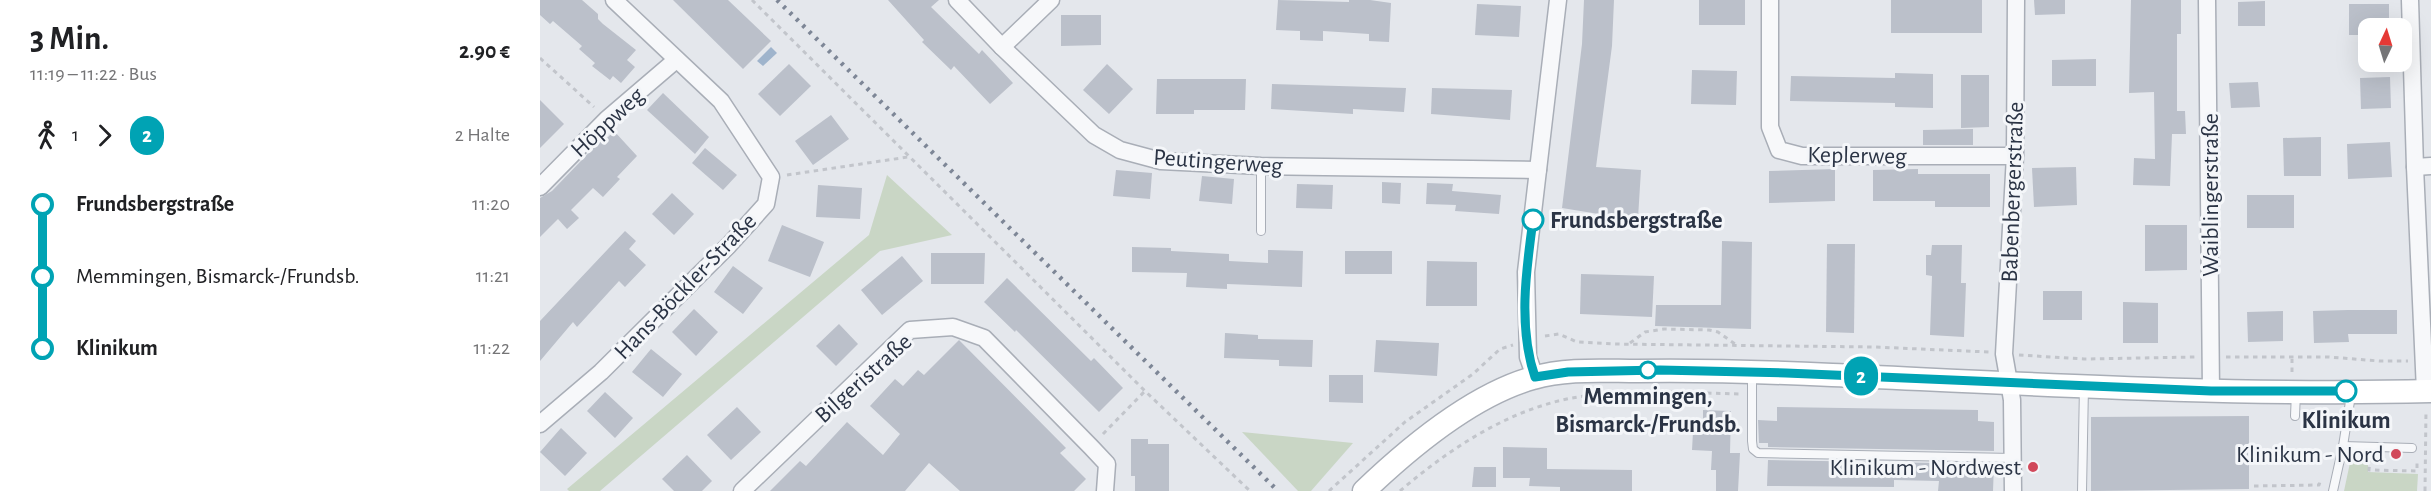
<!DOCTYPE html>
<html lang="de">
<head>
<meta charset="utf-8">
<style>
  body { margin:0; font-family:"Alegreya Sans",sans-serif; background:#f6f6f6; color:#202124; height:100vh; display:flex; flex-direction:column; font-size:22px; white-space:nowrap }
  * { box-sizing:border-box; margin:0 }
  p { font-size:20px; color:#757577 }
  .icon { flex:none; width:33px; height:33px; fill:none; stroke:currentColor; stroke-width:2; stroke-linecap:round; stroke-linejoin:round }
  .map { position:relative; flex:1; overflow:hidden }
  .drawer { display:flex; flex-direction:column; background:#fff; width:540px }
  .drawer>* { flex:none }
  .badge { padding:0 12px; border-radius:20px; font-size:21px; line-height:39px }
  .needle { width:39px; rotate:4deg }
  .fabs { position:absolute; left:1818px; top:18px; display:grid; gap:12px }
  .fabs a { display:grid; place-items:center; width:54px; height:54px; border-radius:12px; background:#fff; box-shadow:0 6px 24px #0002; font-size:30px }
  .map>.badge { position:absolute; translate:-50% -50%; box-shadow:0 0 0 3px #fff }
  .legs { display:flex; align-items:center; gap:9px; height:66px; padding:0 30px; font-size:20px }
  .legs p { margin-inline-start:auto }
  .overview { display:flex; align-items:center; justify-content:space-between; height:102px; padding:0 30px }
  h1 { font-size:33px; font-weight:700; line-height:45px }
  ul { padding:0 30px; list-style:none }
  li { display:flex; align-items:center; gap:21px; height:72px; font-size:22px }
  li i { display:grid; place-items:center; width:9px; height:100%; margin:0 8px; background:currentColor }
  li i::after { content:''; width:15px; height:15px; margin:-8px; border:4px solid; border-radius:50%; background:#fff }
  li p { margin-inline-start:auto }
  li:first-child i { background:linear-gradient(#0000 50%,currentColor 0) }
  li:last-child i { background:linear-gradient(currentColor 50%,#0000 0) }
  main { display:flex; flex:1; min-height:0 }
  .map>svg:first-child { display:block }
</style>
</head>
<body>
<main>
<section class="drawer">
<div class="overview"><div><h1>3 Min.</h1><p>11:19 – 11:22 · Bus</p></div><b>2.90 €</b></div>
<div class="legs"><svg class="icon" aria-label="walk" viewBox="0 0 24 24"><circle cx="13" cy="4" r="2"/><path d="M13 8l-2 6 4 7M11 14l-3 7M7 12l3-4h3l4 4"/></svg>1<svg class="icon" aria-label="forward" viewBox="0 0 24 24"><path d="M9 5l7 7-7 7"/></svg><b class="badge" style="background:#00a3b4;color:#fff">2</b><p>2 Halte</p></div>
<ul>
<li><i style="color:#00a3b4"></i><b>Frundsbergstraße</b><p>11:20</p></li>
<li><i style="color:#00a3b4"></i><span>Memmingen, Bismarck-/Frundsb.</span><p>11:21</p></li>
<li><i style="color:#00a3b4"></i><b>Klinikum</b><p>11:22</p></li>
</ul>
</section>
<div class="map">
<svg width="1891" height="491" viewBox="0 0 1891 491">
  <rect width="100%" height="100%" fill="#e4e7ec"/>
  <!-- green -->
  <g fill="#c9d6c5">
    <polygon points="347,175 412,235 340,251 60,491 29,491 27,489 329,235"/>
    <polygon points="702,432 813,443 771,491 758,491"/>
    <polygon points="1811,458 1828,461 1828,472 1878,474 1877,491 1804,491"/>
  </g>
  <!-- water -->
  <polygon fill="#9fb4cc" points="231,47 237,53 223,66 217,61"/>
  <!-- building -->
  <g fill="#bbc0ca">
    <polygon points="0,0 42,0 58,14 58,19 63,24 96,50 87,60 95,67 81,83 73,76 70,80 52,66 55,63 39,49 42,46 13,21 10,24 0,15"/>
    <polygon points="133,0 188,0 231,41 203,69"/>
    <polygon points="348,0 399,0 391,7 439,54 442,50 473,83 450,104 414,66 411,70 382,42 384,40"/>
    <polygon points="738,0 809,2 809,0 830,0 851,3 849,42 829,41 829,34 783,31 783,41 760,40 760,31 736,30"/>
    <polygon points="1044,0 1074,0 1072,46 1056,167 1101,170 1098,218 1071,216 1022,208 1042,44"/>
    <rect x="1159" y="0" width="46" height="25"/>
    <rect x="1351" y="0" width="91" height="33"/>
    <polygon points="1494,0 1525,0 1525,14 1495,15"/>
    <polygon points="1591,0 1641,0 1641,34 1637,34 1637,111 1645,111 1646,134 1632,134 1630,186 1593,185 1594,158 1615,159 1614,92 1589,93"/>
    <polygon points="1725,1 1725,26 1698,26 1698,2"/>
    <polygon points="937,4 981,6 979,37 935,35"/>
    <polygon points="1809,4 1849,4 1849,28 1828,28 1828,35 1809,35"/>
    <polygon points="521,15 561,15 561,45 521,46"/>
    <polygon points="1556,59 1556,86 1512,86 1512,60"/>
    <polygon points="249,64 271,86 240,116 218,94"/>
    <polygon points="567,64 593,89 569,114 543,90"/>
    <polygon points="1152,70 1197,71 1196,105 1151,104"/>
    <polygon points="1355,73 1393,74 1393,108 1355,107 1355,103 1250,101 1251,76 1355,78"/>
    <polygon points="1421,75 1449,75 1449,127 1421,128"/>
    <polygon points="1850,77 1851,108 1821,109 1820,78"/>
    <polygon points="617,79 706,79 705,110 654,110 654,114 616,114"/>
    <polygon points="1718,82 1720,107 1691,108 1689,83"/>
    <polygon points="732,84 866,88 864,112 813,109 813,114 731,109"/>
    <polygon points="892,88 972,90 970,120 891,114"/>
    <polygon points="123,93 169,137 155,154 107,110"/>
    <polygon points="0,100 24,124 0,148"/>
    <polygon points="291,115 309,139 273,165 255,141"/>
    <polygon points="1433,129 1433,145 1383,145 1383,130"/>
    <polygon points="74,131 97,156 77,177 80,179 63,197 53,188 31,210 39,218 27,229 18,219 0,237 0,198 12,191 65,136 67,138"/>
    <polygon points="1781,137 1781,176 1744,176 1743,138"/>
    <polygon points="1850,142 1852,177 1808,179 1807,144"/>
    <polygon points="165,148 197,175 183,190 152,163"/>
    <polygon points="1536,167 1537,205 1494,207 1492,168"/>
    <polygon points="1295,169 1295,201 1229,203 1229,171"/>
    <polygon points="1378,169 1378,174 1450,174 1450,207 1395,207 1395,201 1333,201 1333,170"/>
    <polygon points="576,170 612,173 610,199 573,196"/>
    <polygon points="662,176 694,179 692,204 659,201"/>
    <polygon points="842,182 861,183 860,204 842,203"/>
    <polygon points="887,183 913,184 912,191 961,195 959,214 915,211 916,205 886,204"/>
    <polygon points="757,184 793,185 792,209 756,208"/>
    <polygon points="278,185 322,188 320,219 276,217"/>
    <polygon points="132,193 154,214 134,235 112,214"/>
    <rect x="1707" y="195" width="47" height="33"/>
    <polygon points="242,225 284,242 270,277 228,261"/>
    <polygon points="1605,225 1647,225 1647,270 1605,271"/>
    <polygon points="85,231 96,241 89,249 106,265 85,287 79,281 37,327 33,322 0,361 0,321"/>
    <polygon points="1182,241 1212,242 1211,329 1115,326 1116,305 1181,305"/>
    <polygon points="1287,244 1315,244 1314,333 1286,332"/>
    <polygon points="1392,245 1422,245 1421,283 1426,283 1424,337 1390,335 1392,276 1386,275 1386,255 1391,255"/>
    <polygon points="592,247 631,248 631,251 689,254 689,261 728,263 728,250 763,251 762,287 687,284 687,289 646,287 647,273 592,272"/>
    <rect x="805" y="251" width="47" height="23"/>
    <polygon points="391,253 445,253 444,284 391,284"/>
    <polygon points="362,256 383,281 342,315 321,290"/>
    <polygon points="887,261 937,262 937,306 886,306"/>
    <polygon points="193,266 223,288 203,314 174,292"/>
    <polygon points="1041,274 1114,276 1112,317 1040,314"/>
    <polygon points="467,278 551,361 554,358 583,388 559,412 476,330 475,332 444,302"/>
    <rect x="1503" y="291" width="39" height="29"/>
    <polygon points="1583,302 1618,303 1618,343 1583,343"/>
    <polygon points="154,309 178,332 156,356 132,332"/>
    <polygon points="1808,310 1857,310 1857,334 1808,334 1809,342 1774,343 1773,311"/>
    <polygon points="1743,311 1743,341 1708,342 1707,312"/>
    <polygon points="299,324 318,344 296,366 276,346"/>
    <polygon points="685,333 718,335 718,339 773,340 772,367 739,366 739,360 684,358"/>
    <polygon points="419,340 526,448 520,453 546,479 534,491 420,491 389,463 365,491 230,491 260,461 266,466 307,422 343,455 360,434 330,406 355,379 363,386 378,370 384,375"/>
    <polygon points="836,340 899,343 897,376 834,372"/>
    <polygon points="111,349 142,374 123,397 92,372"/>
    <polygon points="789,375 823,375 823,403 789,402"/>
    <polygon points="65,392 93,418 75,438 47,411"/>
    <polygon points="197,407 221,432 191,460 167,435"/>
    <polygon points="1237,407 1438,410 1438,421 1454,422 1454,451 1228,447 1228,443 1219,443 1218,420 1237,421"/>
    <polygon points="1163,410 1191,411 1190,453 1200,453 1198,491 1176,491 1176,470 1171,470 1172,451 1152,450 1153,432 1163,432"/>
    <polygon points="1709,416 1709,489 1551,491 1551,417"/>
    <polygon points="21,428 47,453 25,476 0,452"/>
    <polygon points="591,439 608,439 608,444 629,444 629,491 595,491 595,476 591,476"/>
    <polygon points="963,447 1007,448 1007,469 1092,470 1092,491 1020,491 1020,487 989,486 990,478 963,478"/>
    <polygon points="147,455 172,481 162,491 134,491 122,479"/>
    <polygon points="1228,460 1454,464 1453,491 1398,491 1399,481 1354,480 1354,487 1227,486"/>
    <polygon points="934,467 956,467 956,487 932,487"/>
  </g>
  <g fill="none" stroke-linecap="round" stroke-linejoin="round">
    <defs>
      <g id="lane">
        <polyline points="721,231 721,166"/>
        <polyline points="1212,373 1212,441 1213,449 1218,453 1473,458"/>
        <polyline points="1755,416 1756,392"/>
        <polyline points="1803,446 1872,448"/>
        <polyline points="1542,491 1544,386"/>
        <polyline points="1793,491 1803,446 1811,395"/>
      </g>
      <g id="street">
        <polyline points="417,0 462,47 554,135 580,150 621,161 721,166 998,170"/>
        <polyline points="1230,0 1230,127 1239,150 1262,156 1475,156"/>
        <polyline points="1667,0 1671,391"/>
        <polyline points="1870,0 1875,167 1885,391"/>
        <polyline points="462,47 511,0"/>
        <polyline points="1875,167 1891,166"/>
        <polyline points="0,187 67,119 136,60"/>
        <polyline points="995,377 988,357 986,272 1018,0"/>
        <polyline points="0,424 61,372 189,245 226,204 231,177 181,101 74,0"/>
        <polyline points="202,491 370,330 413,327 444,338 551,447 567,464 565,491"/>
        <polyline points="1473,491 1472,400 1464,354 1475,156 1476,0"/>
      </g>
      <path id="secondary" d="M824,491C869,448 932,395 993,378C1026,368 1063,371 1098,371C1163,370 1227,372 1292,375C1491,384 1691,396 1891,391"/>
    </defs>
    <!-- lane casing -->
    <use href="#lane" stroke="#a9aeb7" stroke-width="10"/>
    <!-- street casing -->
    <use href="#street" stroke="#a9aeb7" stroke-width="19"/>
    <!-- secondary casing -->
    <use href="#secondary" stroke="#a9aeb7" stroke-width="25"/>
    <!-- path -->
    <g stroke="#c2c5cb" stroke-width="3" stroke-dasharray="4.5 4.5" stroke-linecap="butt">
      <polyline points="212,0 605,391 710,491"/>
      <polyline points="0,58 54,107"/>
      <polyline points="247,175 368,157"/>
      <polyline points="1005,336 1019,334 1037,342 1073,344 1334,347 1449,352"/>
      <polyline points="1090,343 1105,332 1124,329 1169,330 1178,332 1195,344"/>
      <polyline points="1479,355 1544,359 1655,357"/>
      <polyline points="1686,357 1789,357 1839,361 1868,361"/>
      <polyline points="1752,372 1752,359"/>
      <polyline points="563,434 605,391"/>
      <polyline points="1830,458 1829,470 1877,471 1877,459"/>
      <polyline points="1714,486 1779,485 1781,479"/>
      <polyline points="789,491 865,422 933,374 960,349 973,345"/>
      <path d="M860,491C909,449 968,410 1032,398C1084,388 1148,393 1201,394"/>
      <polyline points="1885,491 1886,410"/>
    </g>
    <!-- lane -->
    <use href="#lane" stroke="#f7f8fa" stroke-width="8"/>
    <!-- street -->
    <use href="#street" stroke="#f7f8fa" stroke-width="16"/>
    <!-- secondary -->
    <use href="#secondary" stroke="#fff" stroke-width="22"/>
    <!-- rail -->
    <polyline stroke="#7d8696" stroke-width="4.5" stroke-dasharray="3 6" stroke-linecap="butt" points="237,0 738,491"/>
  </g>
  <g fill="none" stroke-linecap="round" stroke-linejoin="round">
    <defs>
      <path id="line-1" d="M993,220C986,271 978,327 995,377L1028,372L1120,370L1246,373L1671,391H1806"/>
    </defs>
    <!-- line-1 casing -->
    <use href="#line-1" stroke="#fff" stroke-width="14"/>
    <!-- line-1 -->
    <use href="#line-1" stroke="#00a3b4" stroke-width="9"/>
  </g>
  <!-- markers -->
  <g fill="#fff" stroke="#00a3b4" stroke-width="3">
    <circle cx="993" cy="220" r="10"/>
    <circle cx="1108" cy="370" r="8"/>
    <circle cx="1806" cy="391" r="10"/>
  </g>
  <g fill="#d1495b" stroke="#f4f6f9" stroke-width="2">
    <circle cx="1856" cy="454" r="6"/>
    <circle cx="1493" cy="467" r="6"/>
  </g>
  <g text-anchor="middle" stroke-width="6" stroke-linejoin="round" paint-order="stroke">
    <!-- street labels -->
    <g font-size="24" fill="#2b3445" stroke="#f4f6f9">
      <text transform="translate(67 122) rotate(-43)" y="8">Höppweg</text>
      <text transform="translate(1317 155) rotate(1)" y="8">Keplerweg</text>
      <text transform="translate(678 161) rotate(4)" y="8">Peutingerweg</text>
      <text transform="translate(1472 192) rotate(-88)" y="8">Babenbergerstraße</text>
      <text transform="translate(1670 195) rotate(-90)" y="8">Waiblingerstraße</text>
      <text transform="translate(145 286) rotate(-46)" y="8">Hans-Böckler-Straße</text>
      <text transform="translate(323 378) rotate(-42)" y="8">Bilgeristraße</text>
    </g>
    <!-- stop labels -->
    <g font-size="24" font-weight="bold" fill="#2b3445" stroke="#f4f6f9">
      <text x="1010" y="228" text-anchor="start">Frundsbergstraße</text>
      <text x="1108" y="404">Memmingen,<tspan x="1108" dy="28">Bismarck-/Frundsb.</tspan></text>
      <text x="1806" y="428">Klinikum</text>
    </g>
    <!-- poi labels -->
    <g font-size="24" fill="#2b3445" stroke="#f4f6f9" text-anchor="end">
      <text x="1844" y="462">Klinikum - Nord</text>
      <text x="1481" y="475">Klinikum - Nordwest</text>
    </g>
  </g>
</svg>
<div class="fabs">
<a><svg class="needle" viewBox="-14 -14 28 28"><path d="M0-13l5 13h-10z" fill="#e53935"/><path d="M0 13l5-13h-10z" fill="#757577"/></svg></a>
</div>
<b class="badge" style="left:1321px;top:376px;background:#00a3b4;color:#fff">2</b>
</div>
</main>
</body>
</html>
